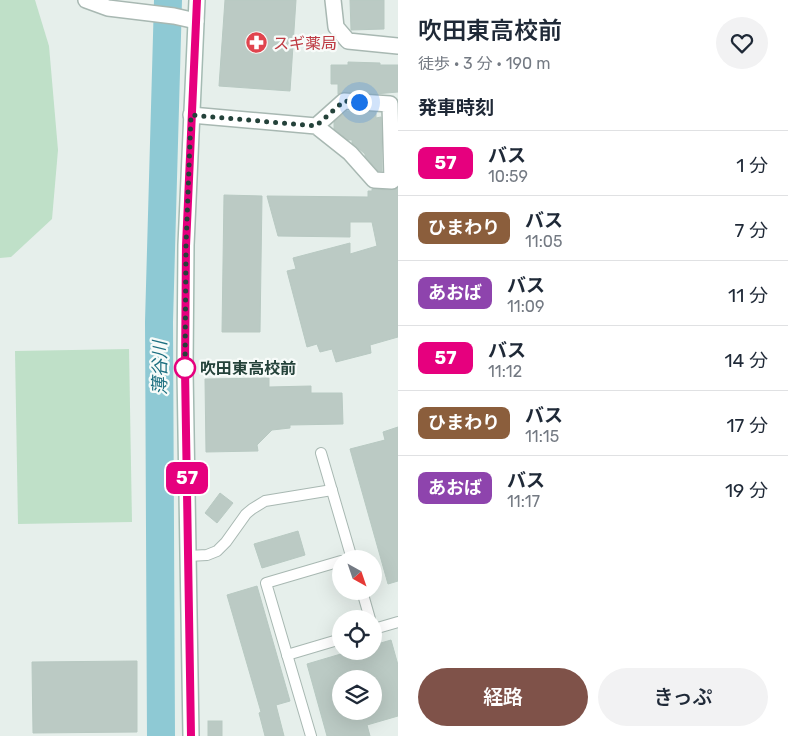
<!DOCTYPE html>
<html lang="ja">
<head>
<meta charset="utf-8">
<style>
  body { margin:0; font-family:Rubik,"Noto Sans JP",sans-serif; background:#f2f2f3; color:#1f2937; height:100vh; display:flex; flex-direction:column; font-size:19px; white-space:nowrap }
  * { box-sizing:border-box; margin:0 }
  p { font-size:16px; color:#747a83 }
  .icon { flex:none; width:28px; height:28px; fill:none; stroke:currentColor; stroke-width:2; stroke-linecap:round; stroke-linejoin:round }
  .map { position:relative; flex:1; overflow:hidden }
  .details { display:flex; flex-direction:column; background:#fff; width:390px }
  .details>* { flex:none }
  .badge { padding:0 10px; border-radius:8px; font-size:18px; line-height:32px }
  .needle { width:32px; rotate:140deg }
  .buttons { position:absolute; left:332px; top:550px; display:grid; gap:10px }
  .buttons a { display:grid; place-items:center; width:50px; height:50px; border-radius:50%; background:#fff; box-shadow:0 5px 20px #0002; font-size:25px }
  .you { position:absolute; width:25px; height:25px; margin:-12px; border:4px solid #fff; border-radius:50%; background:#1a73e8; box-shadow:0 0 0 8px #1a73e833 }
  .map>.badge { position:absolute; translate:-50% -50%; box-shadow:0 0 0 2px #fff }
  h2 { padding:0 20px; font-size:19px; line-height:45px }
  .round { display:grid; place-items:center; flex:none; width:52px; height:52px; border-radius:26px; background:#f2f2f3 }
  .headline { display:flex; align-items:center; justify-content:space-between; height:85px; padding:0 20px }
  h1 { font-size:24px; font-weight:600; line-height:38px }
  .button { display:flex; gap:10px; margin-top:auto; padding:10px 20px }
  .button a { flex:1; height:58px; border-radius:30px; background:#7f5249; color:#fff; font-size:20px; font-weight:600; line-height:58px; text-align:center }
  .button a+a { background:#f2f2f3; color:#1f2937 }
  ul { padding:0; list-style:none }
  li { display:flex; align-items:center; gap:15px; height:65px; padding:0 20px; border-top:1px solid #e0e1e3 }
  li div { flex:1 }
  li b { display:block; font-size:19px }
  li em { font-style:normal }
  li .badge { min-width:55px; font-weight:700; text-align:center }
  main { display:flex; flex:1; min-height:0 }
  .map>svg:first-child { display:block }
</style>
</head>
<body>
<main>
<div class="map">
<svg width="398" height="736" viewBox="0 0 398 736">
  <rect width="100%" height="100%" fill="#e6efeb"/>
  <!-- green -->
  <g fill="#bfe0c8">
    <polygon points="0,0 35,0 49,46 58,150 52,219 11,257 0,258"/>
    <polygon points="129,349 132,522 18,524 15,351"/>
  </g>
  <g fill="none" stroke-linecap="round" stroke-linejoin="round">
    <!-- river -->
    <polyline stroke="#8ec9d4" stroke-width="28" points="161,736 159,322 168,0"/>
  </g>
  <!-- building -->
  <g fill="#bbcac4" stroke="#b8c9c2" fill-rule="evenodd">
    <polygon points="225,0 296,0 290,91 219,86"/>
    <polygon points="350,0 384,0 384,29 351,30"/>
    <polygon points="348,62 380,63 380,65 398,65 398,92 375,94 345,92 338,94 338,84 331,84 331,65 348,65"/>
    <polygon points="347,111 376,112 376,118 381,117 382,171 378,171 365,156 365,154 352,143 352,140 348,140 334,129 334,122"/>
    <polygon points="398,188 398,337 370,345 371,353 336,362 332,349 320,352 317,344 307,347 287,271 296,269 293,258 350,243 350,254 377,246 372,222 350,222 350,237 278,236 267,196 368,197 368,191 372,191 372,189 391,190"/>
    <polygon points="224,195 262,196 260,332 222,332"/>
    <polygon points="269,378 269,387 311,386 311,393 342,393 343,424 290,425 290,428 272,430 257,445 258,451 206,452 205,379"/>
    <polygon points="398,427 398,581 388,584 350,449 385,440 383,432"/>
    <polygon points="220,493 233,503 217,523 205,513"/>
    <polygon points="298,531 305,555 262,568 254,544"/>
    <polygon points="257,586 290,701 276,705 284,736 265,736 259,713 261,712 227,595"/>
    <path d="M391,640L398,665V716L367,725L370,736H327L307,664L351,651H374V645ZM341,679H374V711H341Z"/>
    <polygon points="137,661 137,732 33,733 32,662"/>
    <rect x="208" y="721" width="14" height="15"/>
  </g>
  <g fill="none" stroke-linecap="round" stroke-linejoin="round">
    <defs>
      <g id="lane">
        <polyline points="321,453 352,559"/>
        <polyline points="188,556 207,555 217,551 226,542 246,514 252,509 265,501 332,490"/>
        <polyline points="362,591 370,619"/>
        <polyline points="374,629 398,622"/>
        <polyline points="287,655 341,639"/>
        <polyline points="311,736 266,583 341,561"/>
      </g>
      <g id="street">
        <polyline points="86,0 108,8 174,16 196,21"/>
        <polyline points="333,0 336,27 348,41 398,46"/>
        <polyline points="191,115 316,126 350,153 374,180 392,181 390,104 344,101 316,126"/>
      </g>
      <polyline id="secondary" points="191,736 185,370 186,245 197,0"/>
    </defs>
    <!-- lane casing -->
    <use href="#lane" stroke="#a8b8b2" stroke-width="12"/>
    <!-- street casing -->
    <use href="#street" stroke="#a8b8b2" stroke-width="18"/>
    <!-- secondary casing -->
    <use href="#secondary" stroke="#a4bbb3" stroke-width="18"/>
    <!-- lane -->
    <use href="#lane" stroke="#fff" stroke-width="10"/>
    <!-- street -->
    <use href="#street" stroke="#fff" stroke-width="15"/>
    <!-- secondary -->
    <use href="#secondary" stroke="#fff" stroke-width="15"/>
  </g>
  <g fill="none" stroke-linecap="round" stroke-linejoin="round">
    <defs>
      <polyline id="line" points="191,736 185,370 186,246 197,0"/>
    </defs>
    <!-- line casing -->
    <use href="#line" stroke="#fff" stroke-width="11"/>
    <!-- line -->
    <use href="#line" stroke="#e6007e" stroke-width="8"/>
    <!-- walk -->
    <polyline stroke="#24423a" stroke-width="5" stroke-dasharray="0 9" points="185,368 185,370 186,246 191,115 316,126 344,101 359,102"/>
  </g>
  <!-- icons -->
  <defs>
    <symbol id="pharmacy-disc" viewBox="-11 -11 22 22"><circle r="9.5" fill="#e0444e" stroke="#f7fbf9"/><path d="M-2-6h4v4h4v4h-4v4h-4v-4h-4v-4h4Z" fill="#fff"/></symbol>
  </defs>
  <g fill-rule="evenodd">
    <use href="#pharmacy-disc" x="244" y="30" width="25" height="25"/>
  </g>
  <!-- markers -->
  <circle fill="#fff" stroke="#e6007e" stroke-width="2.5" cx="185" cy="368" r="10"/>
  <g text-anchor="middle" stroke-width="4.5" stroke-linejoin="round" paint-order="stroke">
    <!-- health labels -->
    <g font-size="16" fill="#be3a42" stroke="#f7fbf9" text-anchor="start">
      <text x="273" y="49">スギ薬局</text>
    </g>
    <!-- stop labels -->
    <g font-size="16" font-weight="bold" fill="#24423a" stroke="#f7fbf9" text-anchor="start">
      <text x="200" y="374">吹田東高校前</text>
    </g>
    <!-- water labels -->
    <g font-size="18" font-style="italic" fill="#1c6f80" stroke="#f7fbf9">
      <text transform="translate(160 368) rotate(-90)" y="6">薄谷川</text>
    </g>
  </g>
</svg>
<div class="buttons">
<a><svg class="needle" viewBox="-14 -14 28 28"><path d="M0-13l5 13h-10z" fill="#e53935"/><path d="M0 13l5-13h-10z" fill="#747a83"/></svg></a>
<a><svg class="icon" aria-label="locate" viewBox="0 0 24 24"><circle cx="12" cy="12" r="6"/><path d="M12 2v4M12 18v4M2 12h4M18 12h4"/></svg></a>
<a><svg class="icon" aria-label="layers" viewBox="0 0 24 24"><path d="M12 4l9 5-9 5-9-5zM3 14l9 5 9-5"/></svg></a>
</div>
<div class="you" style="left:359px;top:102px"></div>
<b class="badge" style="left:187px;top:478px;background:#e6007e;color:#fff">57</b>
</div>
<section class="details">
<div class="headline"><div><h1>吹田東高校前</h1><p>徒歩 · 3 分 · 190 m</p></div><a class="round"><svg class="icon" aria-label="heart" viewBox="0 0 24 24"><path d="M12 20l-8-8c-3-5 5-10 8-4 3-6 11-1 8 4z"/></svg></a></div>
<h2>発車時刻</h2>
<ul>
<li><span class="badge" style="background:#e6007e;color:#fff">57</span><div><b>バス</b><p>10:59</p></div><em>1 分</em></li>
<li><span class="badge" style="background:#8b5e3c;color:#fff">ひまわり</span><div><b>バス</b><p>11:05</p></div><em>7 分</em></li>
<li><span class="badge" style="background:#8e44ad;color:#fff">あおば</span><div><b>バス</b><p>11:09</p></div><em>11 分</em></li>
<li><span class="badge" style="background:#e6007e;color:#fff">57</span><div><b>バス</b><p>11:12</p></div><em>14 分</em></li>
<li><span class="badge" style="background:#8b5e3c;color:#fff">ひまわり</span><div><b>バス</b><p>11:15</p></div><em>17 分</em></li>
<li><span class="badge" style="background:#8e44ad;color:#fff">あおば</span><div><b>バス</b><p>11:17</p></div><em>19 分</em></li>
</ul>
<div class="button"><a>経路</a><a>きっぷ</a></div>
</section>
</main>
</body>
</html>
